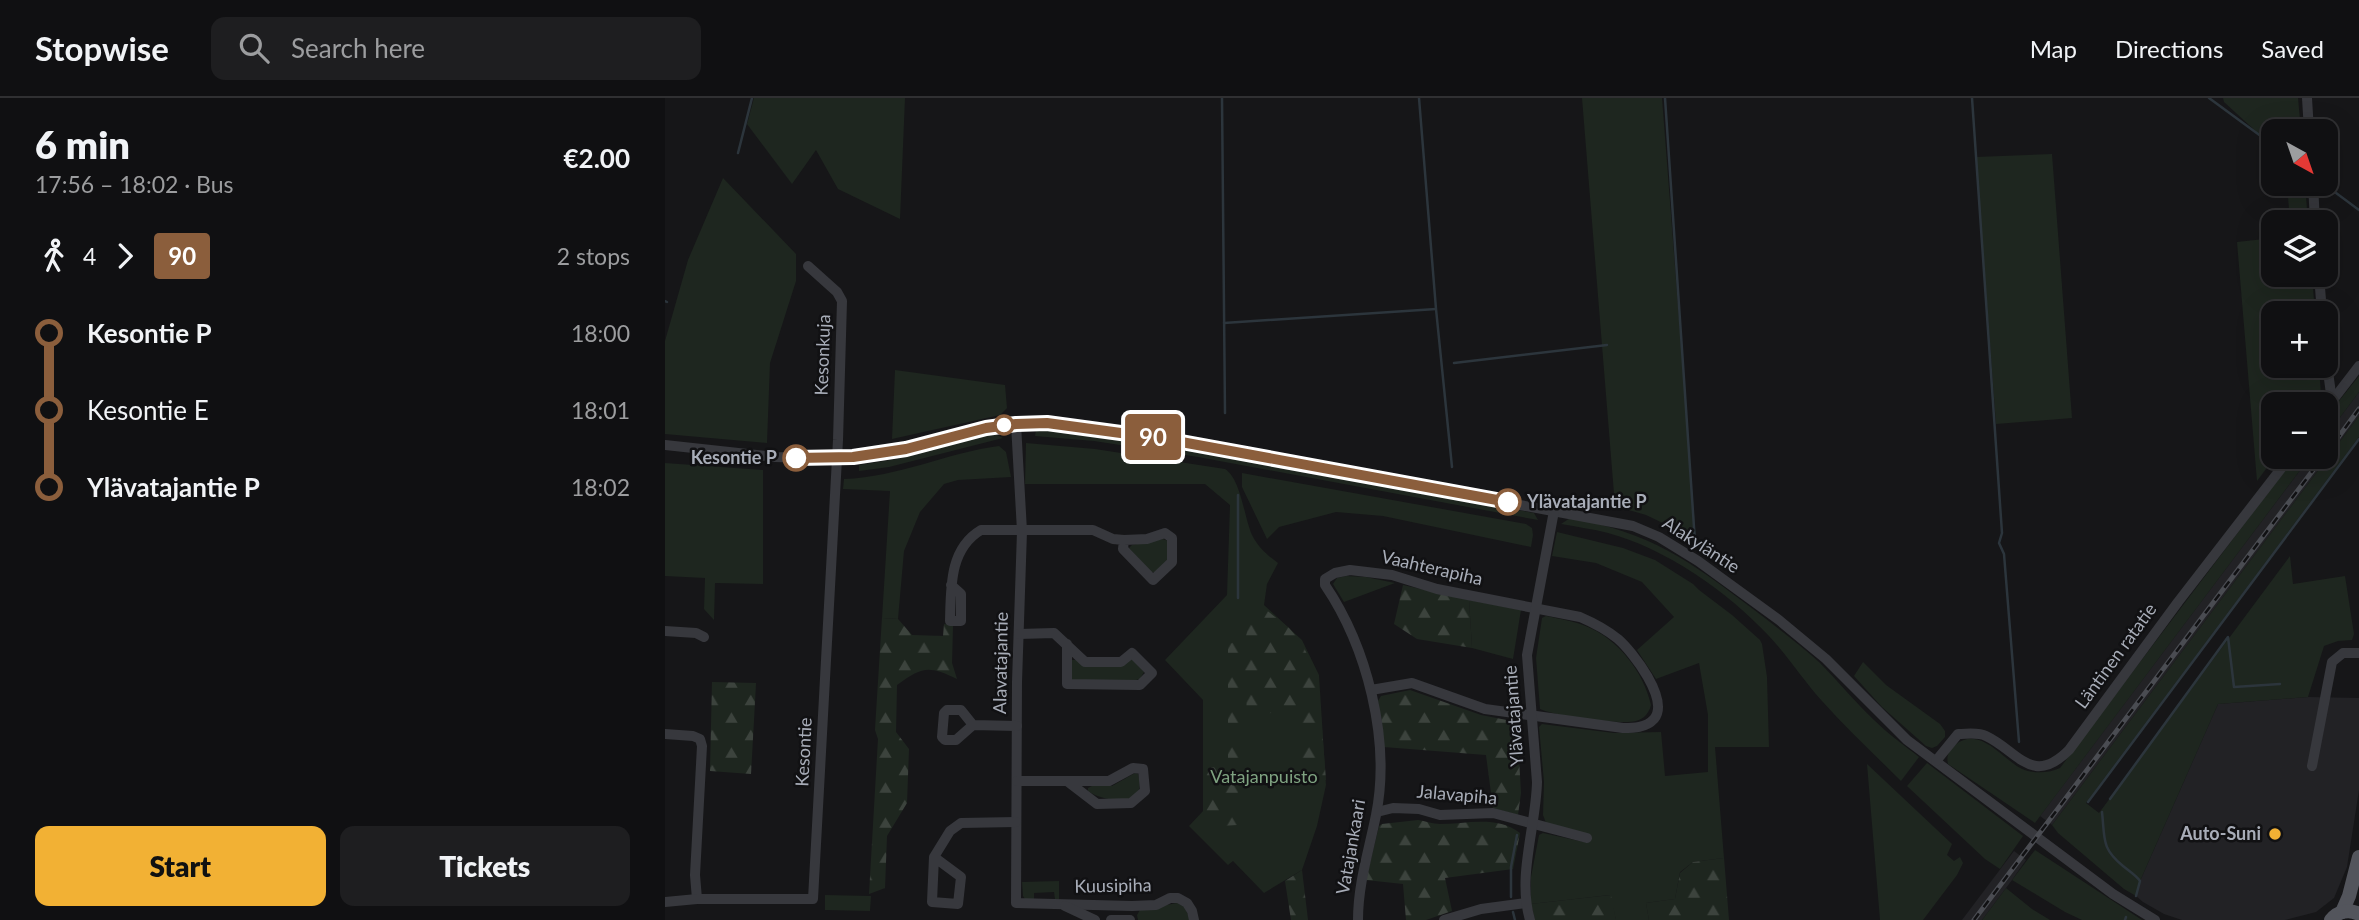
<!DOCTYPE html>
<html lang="en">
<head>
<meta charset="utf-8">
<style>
  body { margin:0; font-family:Lato,sans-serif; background:#1e1e20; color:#f1f3f6; height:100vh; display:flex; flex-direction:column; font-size:26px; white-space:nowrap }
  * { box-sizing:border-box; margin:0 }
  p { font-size:23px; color:#9c9d9f }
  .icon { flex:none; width:38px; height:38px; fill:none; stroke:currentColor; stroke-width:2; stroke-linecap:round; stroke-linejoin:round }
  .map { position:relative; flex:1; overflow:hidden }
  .panel { display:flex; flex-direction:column; background:#101012; width:665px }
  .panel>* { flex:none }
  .badge { padding:0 14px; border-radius:5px; font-size:24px; line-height:46px }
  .needle { width:46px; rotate:140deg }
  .tools { position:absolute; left:1596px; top:21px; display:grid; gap:14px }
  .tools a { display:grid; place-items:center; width:77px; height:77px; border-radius:14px; background:#101012; box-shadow:0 7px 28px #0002,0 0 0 2px #303032; font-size:35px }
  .map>.badge { position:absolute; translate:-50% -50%; box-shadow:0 0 0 4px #fff }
  .legs { display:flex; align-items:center; gap:10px; height:77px; padding:0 35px; font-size:23px }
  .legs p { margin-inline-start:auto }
  .summary { display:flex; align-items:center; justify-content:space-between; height:119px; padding:0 35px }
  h1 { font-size:38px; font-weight:800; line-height:52px }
  .button { display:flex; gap:14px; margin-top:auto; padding:14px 35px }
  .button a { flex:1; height:80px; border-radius:14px; background:#f2b134; color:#111; font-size:28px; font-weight:800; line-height:80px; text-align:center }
  .button a+a { background:#1e1e20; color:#f1f3f6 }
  ul { padding:0 35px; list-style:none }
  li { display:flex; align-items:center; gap:24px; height:77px; font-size:26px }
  li i { display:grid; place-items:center; width:10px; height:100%; margin:0 9px; background:currentColor }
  li i::after { content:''; width:18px; height:18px; margin:-9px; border:5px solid; border-radius:50%; background:#101012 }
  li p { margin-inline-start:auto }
  li:first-child i { background:linear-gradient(#0000 50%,currentColor 0) }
  li:last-child i { background:linear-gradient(currentColor 50%,#0000 0) }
  header { display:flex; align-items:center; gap:42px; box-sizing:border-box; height:98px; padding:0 35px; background:#101012; border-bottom:2px solid #303032 }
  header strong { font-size:33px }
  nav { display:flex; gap:38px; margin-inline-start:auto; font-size:24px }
  .search { width:490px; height:63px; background:#1e1e20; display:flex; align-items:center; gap:18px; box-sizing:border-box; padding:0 24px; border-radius:14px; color:#9c9d9f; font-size:26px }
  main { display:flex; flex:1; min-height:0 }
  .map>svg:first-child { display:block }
</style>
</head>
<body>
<header>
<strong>Stopwise</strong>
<div class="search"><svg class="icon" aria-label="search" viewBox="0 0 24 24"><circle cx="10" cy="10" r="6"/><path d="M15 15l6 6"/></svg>Search here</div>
<nav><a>Map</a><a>Directions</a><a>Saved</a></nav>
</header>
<main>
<section class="panel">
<div class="summary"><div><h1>6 min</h1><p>17:56 – 18:02 · Bus</p></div><b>€2.00</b></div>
<div class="legs"><svg class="icon" aria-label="walk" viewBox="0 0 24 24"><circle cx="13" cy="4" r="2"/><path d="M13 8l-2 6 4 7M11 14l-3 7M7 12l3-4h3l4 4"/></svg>4<svg class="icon" aria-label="forward" viewBox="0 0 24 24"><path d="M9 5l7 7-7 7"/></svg><b class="badge" style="background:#8b5e3c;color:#fff">90</b><p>2 stops</p></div>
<ul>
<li><i style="color:#8b5e3c"></i><b>Kesontie P</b><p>18:00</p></li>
<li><i style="color:#8b5e3c"></i><span>Kesontie E</span><p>18:01</p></li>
<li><i style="color:#8b5e3c"></i><b>Ylävatajantie P</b><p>18:02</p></li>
</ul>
<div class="button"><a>Start</a><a>Tickets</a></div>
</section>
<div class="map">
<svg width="1694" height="822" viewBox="0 0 1694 822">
  <defs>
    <pattern id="forest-firs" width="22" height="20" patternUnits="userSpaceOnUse" patternTransform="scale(1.75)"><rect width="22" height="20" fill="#1e261f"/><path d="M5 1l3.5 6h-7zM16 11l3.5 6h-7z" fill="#3c433d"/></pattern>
  </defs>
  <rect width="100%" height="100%" fill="#161618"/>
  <!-- built -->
  <g fill="#222225">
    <polygon points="1694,294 1694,318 1387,727 1375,718 1645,359 1661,359 1661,338"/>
    <polygon points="1643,599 1694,600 1694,692 1682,769 1669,800 1651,814 1620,822 1517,822 1499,816 1478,804 1471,798 1475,783 1553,606"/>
    <polygon points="1349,753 1361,762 1347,782 1317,822 1297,822"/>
  </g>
  <!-- green -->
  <g fill="#1e261f">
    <polygon points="89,0 240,0 235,121 173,91 151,52 127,86 82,26"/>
    <polygon points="917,0 997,0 1031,441 981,417 950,408"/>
    <polygon points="1558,0 1633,0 1636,33 1608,33 1608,49 1559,4"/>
    <polygon points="1387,56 1407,320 1331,326 1311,59"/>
    <polygon points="58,80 131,156 131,183 105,265 102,345 0,336 0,243 23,162"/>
    <polygon points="1622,86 1640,86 1643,124 1625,124"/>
    <polygon points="1608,140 1608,177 1647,177 1650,215 1608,215 1608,268 1654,268 1656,297 1650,306 1608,306 1608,359 1610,359 1592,383 1572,144"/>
    <polygon points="230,272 340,287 342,310 335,317 227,341"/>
    <polygon points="1694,278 1694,294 1661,338 1661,319"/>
    <polygon points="1694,318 1694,339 1421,705 1434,715 1625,458 1628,486 1680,478 1689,536 1687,542 1673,543 1659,548 1643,599 1553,606 1475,783 1471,798 1459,791 1393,735 1387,727"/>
    <polygon points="382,331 468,342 869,415 873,422 533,359 429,343 370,338 371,332"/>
    <polygon points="328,335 338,340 224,369 194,373 194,367 232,361"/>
    <path d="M361,345L430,351L560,371C576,381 579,419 587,437C593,449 602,457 613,465L602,486L599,507L637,542L654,577L661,687L652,728L637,772L599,795L568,763L563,767L524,728L538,713V602L500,562L562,497L565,407L540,386H360Z"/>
    <path d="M334,348L341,354L346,379L293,382L279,386L255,414L239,453L233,521L217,520L225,393L178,391L179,381C234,379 281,355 334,348Z"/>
    <path d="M1630,359H1645L1370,725L1283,666C1281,658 1284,652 1290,647C1315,627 1337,661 1357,671C1368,676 1385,675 1395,670Z"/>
    <polygon points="0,365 98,372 98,486 50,485 49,522 39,511 40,480 0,478"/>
    <polygon points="577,375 861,426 867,430 868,437 866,449 718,418 671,414 614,429 602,441 577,389"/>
    <path d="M905,420C985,434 1025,463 1088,511C1110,528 1133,545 1154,564C1173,583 1190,604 1209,622C1223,636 1239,647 1254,659L1236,683C1209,656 1182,631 1157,603C1138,582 1123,558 1103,537C1063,494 1000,450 943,435C928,431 912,429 896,426Z"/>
    <polygon points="892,434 958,450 990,462 1028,486 1034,492 1067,517 1095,542 1097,546 1102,579 1104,649 1050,649 1059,760 1028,764 1015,774 1010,801 981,805 984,822 951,822 945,797 866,806 866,779 874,737 878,735 919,744 881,725 878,717 879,684 874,629 877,626 949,635 996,634 1000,678 1043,674 1043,617 1034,565 991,581 972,552 1009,519 977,484 931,465 887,458"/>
    <polygon points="498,441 503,443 502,463 490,474 486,474 464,450 467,447"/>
    <polygon points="681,478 701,479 730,485 679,504 668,486 672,480"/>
    <polygon points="804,502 856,512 848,561 807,550"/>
    <path d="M881,518C895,521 910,523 923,529C954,542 979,575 986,607C984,615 979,621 971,623C956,627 889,618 875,611L871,560L877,520Z"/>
    <polygon points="467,561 479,574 475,581 471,582 406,582 407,562"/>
    <polygon points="1198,564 1221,587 1275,626 1280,633 1280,639 1272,648 1267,650 1261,648 1217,609 1189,578"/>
    <polygon points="1262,665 1358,738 1335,771 1320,761 1242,688"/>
    <polygon points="1202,666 1287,746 1282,757 1289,763 1295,759 1298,765 1292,777 1258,822 1215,822"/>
    <path d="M470,675L473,676C474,681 476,689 473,694C464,708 434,701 423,693V690L427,688H447Z"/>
    <polygon points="1370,752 1477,822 1417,822 1400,814 1347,782"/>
    <polygon points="394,783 394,801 390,801 389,794 369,795 369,802 360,801 358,798 357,784"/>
    <polygon points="1341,790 1367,811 1385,822 1317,822"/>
    <polygon points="160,797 206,798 205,813 160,812"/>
    <polygon points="512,805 520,809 525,822 473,822 472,817 475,812"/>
  </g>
  <!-- forest -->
  <g fill="url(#forest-firs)">
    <polygon points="738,487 804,502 807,550 752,541 729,526"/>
    <path d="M595,507L624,530L636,544L653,578L661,682L633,680L631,614L582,616C581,582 571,534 595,507Z"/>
    <path d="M217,520L233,521L247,537L278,538L279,526L288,527L287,565L292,581C263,567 257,569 232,587L231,634L244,651L242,705L222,738L220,790L204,796L213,641L210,632Z"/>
    <polygon points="574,543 574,670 572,727 539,729 539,669 563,670 563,546"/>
    <polygon points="47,584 91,585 86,676 45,673"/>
    <polygon points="745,592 816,617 852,624 856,695 853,717 828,710 821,657 719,649 713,603 716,598"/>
    <path d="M753,722C760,723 768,726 775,726C802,726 832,717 855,735L848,771L780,780L787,813L761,822H741L738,786L701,782L714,728L717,726Z"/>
    <polygon points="1059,760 1064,822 984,822 981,805 1010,801 1015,775 1028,764"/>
    <polygon points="637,772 643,822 626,822 620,783"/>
    <polygon points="946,797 951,822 870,822 866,806"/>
  </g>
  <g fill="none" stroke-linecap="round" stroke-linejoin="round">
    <!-- stream -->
    <g stroke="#2c353c" stroke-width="2.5">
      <polyline points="557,0 560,315"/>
      <polyline points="754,0 771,211 787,369"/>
      <polyline points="1000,0 1030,444"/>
      <polyline points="1307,0 1337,435 1334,445 1339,456 1354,644"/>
      <polyline points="1544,0 1608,47"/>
      <polyline points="73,55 87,0"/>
      <polyline points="1659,86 1694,112"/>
      <polyline points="0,203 2,204"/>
      <polyline points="559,225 771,211"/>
      <polyline points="789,265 942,247"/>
      <polyline points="573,397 573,500"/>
      <polyline points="1445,701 1563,539 1569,589 1615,586"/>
      <polyline points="1423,704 1694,341"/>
      <path d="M1437,714C1440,741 1436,750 1458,768C1464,773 1471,777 1475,783L1471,798"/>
      <polyline points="846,799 846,769 852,737"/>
      <polyline points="848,814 850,822"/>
      <polyline points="1460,822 1461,819"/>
    </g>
    <!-- minor -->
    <g stroke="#37383d" stroke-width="10">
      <polyline points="1642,0 1644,33"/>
      <polyline points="1648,86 1650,124"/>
      <polyline points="1654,177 1657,215"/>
      <polyline points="1661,259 1667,303"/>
      <polyline points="1661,311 1694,268"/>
      <polyline points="351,326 357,433 352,584 351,805 467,808 491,807 505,800 513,800 522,805 527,813 529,822"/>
      <polyline points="0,347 110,359 172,361 241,350 337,328 382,325 500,341 968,428 994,439 1033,463 1114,522 1161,561 1242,642 1448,796 1490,822"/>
      <path d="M286,487L296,496V523H285C286,490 284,451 316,432H428L448,441L459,442L482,441L500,435L507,440V464L488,482L458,451L459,442"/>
      <polyline points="0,533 31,535 39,539"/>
      <polyline points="354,536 389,535 420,564 456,564 467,555 487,575 475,587 402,586 402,546"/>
      <polyline points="308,627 296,612 282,612 279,615 277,639 280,642 291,642 308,627 352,628"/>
      <polyline points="0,636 28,638 35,641 37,648 30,777 32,801"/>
      <path d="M1271,663L1293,636C1303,636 1313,634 1321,638C1353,653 1367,689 1404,652L1513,504L1625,359"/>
      <polyline points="1647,668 1667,564 1678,555 1694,555"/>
      <polyline points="352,683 444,683 468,670 478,671 480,693 466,705 432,706 402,683"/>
      <polyline points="712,714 728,710 754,711 775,717 828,715 922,740"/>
      <polyline points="269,759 296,779 293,806 267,804 269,759 285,733 296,725 351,724"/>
      <polyline points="0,804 32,801 148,801 173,342 177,203 172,194 143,168"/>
      <polyline points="400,808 430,822"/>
      <polyline points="446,822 465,822"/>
      <path d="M693,822C693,786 704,752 711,717C726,642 702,549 660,487V481L670,475L685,472L727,477L772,491L915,519C929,525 942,532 953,541C968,554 1005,602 989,621C981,630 968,630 958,630L820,611L747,585L706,592"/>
      <polyline points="779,822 816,811 861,805"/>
      <path d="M865,822C852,778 871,729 872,684L862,557L889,413"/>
    </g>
    <!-- major -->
    <g stroke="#53555c" stroke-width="14">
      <polyline points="1677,814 1684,798 1694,759"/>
      <path d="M1666,822C1673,813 1684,811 1694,816"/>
    </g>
    <defs>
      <g id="rail">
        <polyline points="1661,356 1694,311"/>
        <polyline points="1309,822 1658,359"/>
      </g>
    </defs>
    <!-- rail casing -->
    <use href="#rail" stroke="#4a4c52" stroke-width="5"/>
    <!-- rail -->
    <use href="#rail" stroke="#111113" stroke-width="2.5" stroke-dasharray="8" stroke-linecap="butt"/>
  </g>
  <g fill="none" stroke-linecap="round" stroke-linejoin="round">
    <defs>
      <polyline id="line-1" points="131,360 188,359 241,351 321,330 351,326 382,325 500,341 843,404"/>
    </defs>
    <!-- line-1 casing -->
    <use href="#line-1" stroke="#fff" stroke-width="16"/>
    <!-- line-1 -->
    <use href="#line-1" stroke="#8b5e3c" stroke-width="10"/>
  </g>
  <!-- markers -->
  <g fill="#fff" stroke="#8b5e3c" stroke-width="3.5">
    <circle cx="339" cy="327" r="9"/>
    <circle cx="131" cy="360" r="12"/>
    <circle cx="843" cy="404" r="12"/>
  </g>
  <circle fill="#f2b134" stroke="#111113" stroke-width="2.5" cx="1610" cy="736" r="7"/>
  <g text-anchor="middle" stroke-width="5" stroke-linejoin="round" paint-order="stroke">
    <!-- street labels -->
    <g font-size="18" fill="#a8adb8" stroke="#111113">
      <text transform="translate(158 257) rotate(-88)" y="6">Kesonkuja</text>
      <text transform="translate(1036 447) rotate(33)" y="6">Alakyläntie</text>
      <text transform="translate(767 470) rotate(13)" y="6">Vaahterapiha</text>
      <text transform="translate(1451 558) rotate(-54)" y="6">Läntinen ratatie</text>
      <text transform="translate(336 565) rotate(-89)" y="6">Alavatajantie</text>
      <text transform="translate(849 618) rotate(-94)" y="6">Ylävatajantie</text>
      <text transform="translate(139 654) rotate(-87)" y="6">Kesontie</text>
      <text transform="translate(792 697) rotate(5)" y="6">Jalavapiha</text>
      <text transform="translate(686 749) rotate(-80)" y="6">Vatajankaari</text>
      <text transform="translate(448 788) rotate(-1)" y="6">Kuusipiha</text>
    </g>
    <!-- stop labels -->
    <g font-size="18" font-weight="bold" fill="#a8adb8" stroke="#111113" text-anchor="end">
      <text x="112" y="366">Kesontie P</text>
      <text x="862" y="410" text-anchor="start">Ylävatajantie P</text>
    </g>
    <!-- park labels -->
    <g font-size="18" fill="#7fa381" stroke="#111113">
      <text x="599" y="685">Vatajanpuisto</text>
    </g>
    <!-- poi labels -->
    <g font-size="18" font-weight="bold" fill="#a8adb8" stroke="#111113" text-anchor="end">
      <text x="1596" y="742">Auto-Suni</text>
    </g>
  </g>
</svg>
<div class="tools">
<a><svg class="needle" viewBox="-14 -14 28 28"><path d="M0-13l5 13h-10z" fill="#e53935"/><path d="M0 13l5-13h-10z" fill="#9c9d9f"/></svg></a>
<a><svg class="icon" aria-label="layers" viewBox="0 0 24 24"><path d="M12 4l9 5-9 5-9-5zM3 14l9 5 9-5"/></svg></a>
<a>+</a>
<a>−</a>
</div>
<b class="badge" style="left:488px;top:339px;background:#8b5e3c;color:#fff">90</b>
</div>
</main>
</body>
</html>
